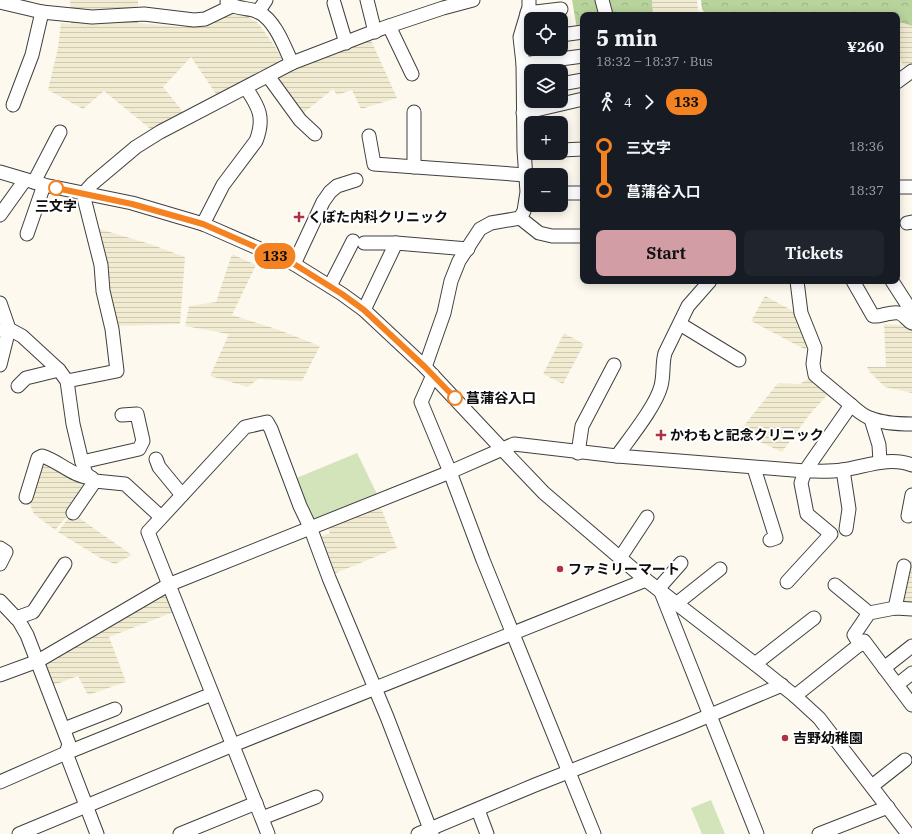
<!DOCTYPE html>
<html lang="en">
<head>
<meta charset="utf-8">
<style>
  body { margin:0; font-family:"IBM Plex Serif","Noto Sans JP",serif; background:#20242c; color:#f1f3f6; height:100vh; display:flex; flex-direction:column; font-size:15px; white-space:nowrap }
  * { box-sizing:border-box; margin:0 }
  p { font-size:13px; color:#9ea1a6 }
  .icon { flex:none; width:22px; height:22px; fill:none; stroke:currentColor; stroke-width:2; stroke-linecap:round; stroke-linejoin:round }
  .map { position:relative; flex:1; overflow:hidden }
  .side { position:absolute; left:580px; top:12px; width:320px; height:272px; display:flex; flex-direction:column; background:#171b24; border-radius:8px; box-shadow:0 2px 10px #0003 }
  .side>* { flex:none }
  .badge { padding:0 8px; border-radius:13px; font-size:14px; line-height:26px }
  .buttons { position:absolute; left:524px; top:12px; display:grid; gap:8px }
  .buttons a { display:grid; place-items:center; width:44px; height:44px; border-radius:8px; background:#171b24; box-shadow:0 2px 10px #0003; font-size:20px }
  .map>.badge { position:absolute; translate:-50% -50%; box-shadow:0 0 0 2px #fff }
  .legs { display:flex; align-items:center; gap:6px; height:44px; padding:0 16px; font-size:13px }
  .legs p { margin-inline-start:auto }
  .summary { display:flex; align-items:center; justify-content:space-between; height:68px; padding:0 16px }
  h1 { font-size:22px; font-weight:700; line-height:30px }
  .button { display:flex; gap:8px; margin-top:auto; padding:8px 16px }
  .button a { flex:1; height:46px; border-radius:8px; background:#d39da5; color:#111; font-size:16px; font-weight:700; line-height:46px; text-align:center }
  .button a+a { background:#20242c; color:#f1f3f6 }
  ul { padding:0 16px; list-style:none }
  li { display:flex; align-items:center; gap:14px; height:44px; font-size:15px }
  li i { display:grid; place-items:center; width:6px; height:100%; margin:0 5px; background:currentColor }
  li i::after { content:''; width:10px; height:10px; margin:-5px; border:3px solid; border-radius:50%; background:#171b24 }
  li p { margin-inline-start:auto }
  li:first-child i { background:linear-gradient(#0000 50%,currentColor 0) }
  li:last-child i { background:linear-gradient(currentColor 50%,#0000 0) }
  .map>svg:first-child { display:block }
</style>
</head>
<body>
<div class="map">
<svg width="912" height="834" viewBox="0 0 912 834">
  <defs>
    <pattern id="farmland-rules" width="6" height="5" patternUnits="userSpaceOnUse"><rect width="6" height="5" fill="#f1ecd1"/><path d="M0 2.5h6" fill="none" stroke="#cdc9b2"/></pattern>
    <pattern id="forest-crowns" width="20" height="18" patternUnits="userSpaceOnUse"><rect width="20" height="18" fill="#b9d39c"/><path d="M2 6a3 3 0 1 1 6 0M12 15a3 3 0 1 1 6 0" fill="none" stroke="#9eb485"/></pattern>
  </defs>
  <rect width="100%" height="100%" fill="#fdf9ee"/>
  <!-- farmland -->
  <g fill="url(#farmland-rules)">
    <polygon points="70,0 138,0 138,23 179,27 202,27 229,14 245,15 258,23 274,45 283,61 218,97 191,57 163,87 184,113 153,131 104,91 83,109 48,90 58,48 61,23 71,24"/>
    <polygon points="652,0 697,0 698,10 701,15 653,15"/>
    <polygon points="897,21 912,24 912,64 905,68 897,54"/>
    <polygon points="370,38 397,98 361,109 352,90 337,95 333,89 301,115 275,78 294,68"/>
    <polygon points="96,228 150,244 185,257 180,324 116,326"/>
    <polygon points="232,254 256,265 232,315 279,330 320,346 302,381 258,379 248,387 210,376 229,334 185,326 189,306 216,302"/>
    <polygon points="765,296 797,313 808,336 806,350 751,321"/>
    <polygon points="884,324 901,325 912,330 912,393 885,387 869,371 867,367 886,367"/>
    <polygon points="564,333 584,344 563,384 543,374"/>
    <polygon points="812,376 828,394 810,414 782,452 739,432 778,383 800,384"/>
    <polygon points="42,461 87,484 69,514 55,530 34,514 30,505"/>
    <polygon points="379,503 397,548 331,575 317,538 330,533 326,524"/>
    <polygon points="72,513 132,555 115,564 102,559 58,532"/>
    <polygon points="908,560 912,561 912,606 901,603"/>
    <polygon points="166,594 174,612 109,637 126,682 88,695 78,676 54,685 43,662"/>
  </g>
  <!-- grass -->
  <g fill="#d3e4bb">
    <polygon points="357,453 377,494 312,521 294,479"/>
    <polygon points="711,800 725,834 702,834 691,808"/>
  </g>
  <!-- forest -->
  <g fill="url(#forest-crowns)">
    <polygon points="572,0 596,0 601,15 583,15 583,29 577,29"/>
    <polygon points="608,0 652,0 653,15 612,15"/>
    <polygon points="701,0 912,0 912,26 897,21 897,15 706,15 702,9"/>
  </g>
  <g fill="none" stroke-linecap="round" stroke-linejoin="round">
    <defs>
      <g id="minor">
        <polyline points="367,0 375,32"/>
        <polyline points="602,0 606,15"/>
        <polyline points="0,2 42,12 92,17 144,14 194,20 205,19 232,6"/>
        <path d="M227,2C236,10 248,7 259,12C276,22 284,46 292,63"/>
        <polyline points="334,3 346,43"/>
        <polyline points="258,12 266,0"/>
        <polyline points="527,13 561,9"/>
        <polyline points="389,26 412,74"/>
        <polyline points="561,35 583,32"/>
        <polyline points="523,64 583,56"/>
        <polyline points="268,76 300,120 315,134"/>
        <polyline points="897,82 912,71"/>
        <polyline points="561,84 583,80"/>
        <polyline points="13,105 32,55 42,12"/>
        <polyline points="523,113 583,99"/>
        <polyline points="369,136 374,164 526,175"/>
        <polyline points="561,150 583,149"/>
        <polyline points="414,167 414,112"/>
        <polyline points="0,172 44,185 132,203 203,224 294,264 342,294 364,310 425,367 502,449 544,493 646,580 755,664 795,696 819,718 908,834"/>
        <polyline points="34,182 60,132"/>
        <polyline points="897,187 912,187"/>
        <polyline points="561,193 583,193"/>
        <polyline points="0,215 25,180"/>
        <polyline points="520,218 539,233 552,236 583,236"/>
        <polyline points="907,223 912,222"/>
        <path d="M203,224L223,185L256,141C265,118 259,107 246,88"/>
        <polyline points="27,234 44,185"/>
        <polyline points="364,243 396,243"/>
        <polyline points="294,264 323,202 330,192 337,186 356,180"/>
        <polyline points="797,281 801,313 815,348 813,364 815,375 851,405"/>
        <path d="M853,281L873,316C881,317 891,311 899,313C905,315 907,321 912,323"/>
        <polyline points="892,281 912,312"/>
        <polyline points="330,286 353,241"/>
        <polyline points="0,303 9,329 22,336 59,370 67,381 73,424 82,462 86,474 95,481 125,484 161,517"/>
        <polyline points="364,310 396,243 468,249"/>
        <polyline points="680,324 739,360"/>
        <polyline points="0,365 9,329 0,330"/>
        <polyline points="425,367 444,313 451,281 459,261 480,229 491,223 520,218 524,211 527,192 524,150 523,64 520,37 529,7 529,0"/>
        <polyline points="433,375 421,402 450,472 483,560 594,834"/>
        <polyline points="67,381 117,371 112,329 103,291 101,265 83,194 92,184 136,147 160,132 292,63 383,28 443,8 473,0"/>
        <polyline points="18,386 26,378 59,370"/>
        <polyline points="871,419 879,445 880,462"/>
        <polyline points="578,453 582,426 614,365"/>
        <path d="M617,456C629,439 656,406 661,386C664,375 662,363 665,353L688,306L710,281"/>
        <polyline points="156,459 159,467 182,495"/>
        <polyline points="82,462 139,449 143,441 137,414 122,415"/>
        <polyline points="754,468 776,538 770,540"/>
        <polyline points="843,470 849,509 846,529"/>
        <path d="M26,497L38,458L42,456C59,461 73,477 92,478"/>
        <polyline points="73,513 95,481"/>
        <polyline points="908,516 912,495"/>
        <polyline points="0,548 6,552 0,564"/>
        <polyline points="620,558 647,517"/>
        <path d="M787,582L831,534L807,514L801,483L805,471L851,405C857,410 863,416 870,418C882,423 899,424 912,424"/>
        <polyline points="835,585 869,613"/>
        <polyline points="658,589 681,563"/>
        <polyline points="661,592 757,834"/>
        <polyline points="0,601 19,621 27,635 69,744 66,753 97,834"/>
        <polyline points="676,604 720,569"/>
        <polyline points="895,608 904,566"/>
        <polyline points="16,618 33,612 65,564"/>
        <polyline points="860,645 854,635 869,613 895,608 912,609"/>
        <polyline points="755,664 814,618"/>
        <polyline points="884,668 912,646"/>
        <path d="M0,675L38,661L168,585L450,472L514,444L617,456L805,471C817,471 830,472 842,470C865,467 889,456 912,465"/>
        <polyline points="897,685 912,673"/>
        <polyline points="795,696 864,641 912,705"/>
        <polyline points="64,729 115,709"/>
        <polyline points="0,782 66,753 212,694"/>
        <polyline points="872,786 905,760"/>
        <polyline points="478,810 487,834"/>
        <polyline points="262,818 316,797"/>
        <polyline points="19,834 233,745 646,580"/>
        <polyline points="180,834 256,803"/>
        <polyline points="268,834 148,532 245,427 267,422 271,429 300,506 310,527 329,578 387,717 432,834"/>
        <polyline points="418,834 535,785 682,727 782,685"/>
        <polyline points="819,834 888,807"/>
      </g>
    </defs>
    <!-- minor casing -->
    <use href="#minor" stroke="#404040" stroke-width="15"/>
    <!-- minor -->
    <use href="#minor" stroke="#fff" stroke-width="13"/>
  </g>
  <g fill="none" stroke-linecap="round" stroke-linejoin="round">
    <defs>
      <polyline id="line-1" points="56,188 132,204 203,224 294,264 342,294 364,310 425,367 455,398"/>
    </defs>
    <!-- line-1 casing -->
    <use href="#line-1" stroke="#fff" stroke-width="9"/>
    <!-- line-1 -->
    <use href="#line-1" stroke="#f58220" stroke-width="6"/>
  </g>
  <!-- markers -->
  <g fill="#fff" stroke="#f58220" stroke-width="2">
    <circle cx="56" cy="188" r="7"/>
    <circle cx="455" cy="398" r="7"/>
  </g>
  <g fill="#ae3342" stroke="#fff" stroke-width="1.5">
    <path d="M297 211h4v4h4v4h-4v4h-4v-4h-4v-4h4z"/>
    <path d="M659 429h4v4h4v4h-4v4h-4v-4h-4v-4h4z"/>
    <circle cx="560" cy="569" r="4"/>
    <circle cx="785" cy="738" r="4"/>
  </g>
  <g text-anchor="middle" stroke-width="4" stroke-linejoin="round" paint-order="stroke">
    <!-- stop labels -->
    <g font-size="14" font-weight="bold" fill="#0d0d0d" stroke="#fff">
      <text x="56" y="211">三文字</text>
      <text x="466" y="403" text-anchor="start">菖蒲谷入口</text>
    </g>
    <!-- poi labels -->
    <g font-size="14" font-weight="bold" fill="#0d0d0d" stroke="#fff" text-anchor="start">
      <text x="308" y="222">くぼた内科クリニック</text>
      <text x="670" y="440">かわもと記念クリニック</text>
      <text x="568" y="574">ファミリーマート</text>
      <text x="793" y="743">吉野幼稚園</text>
    </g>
  </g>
</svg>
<div class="buttons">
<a><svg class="icon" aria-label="locate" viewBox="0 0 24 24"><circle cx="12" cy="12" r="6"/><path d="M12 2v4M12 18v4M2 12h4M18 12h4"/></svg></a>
<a><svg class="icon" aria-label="layers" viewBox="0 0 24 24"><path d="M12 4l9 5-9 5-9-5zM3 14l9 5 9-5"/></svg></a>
<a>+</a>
<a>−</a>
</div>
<b class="badge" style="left:275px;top:256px;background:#f58220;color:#111">133</b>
<section class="side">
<div class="summary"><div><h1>5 min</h1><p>18:32 – 18:37 · Bus</p></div><b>¥260</b></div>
<div class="legs"><svg class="icon" aria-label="walk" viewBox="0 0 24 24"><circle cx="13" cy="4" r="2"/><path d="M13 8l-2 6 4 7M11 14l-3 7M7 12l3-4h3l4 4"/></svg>4<svg class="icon" aria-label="forward" viewBox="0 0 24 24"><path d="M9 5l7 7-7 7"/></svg><b class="badge" style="background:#f58220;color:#111">133</b></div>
<ul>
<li><i style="color:#f58220"></i><b>三文字</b><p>18:36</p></li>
<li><i style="color:#f58220"></i><b>菖蒲谷入口</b><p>18:37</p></li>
</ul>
<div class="button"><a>Start</a><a>Tickets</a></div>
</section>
</div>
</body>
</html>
